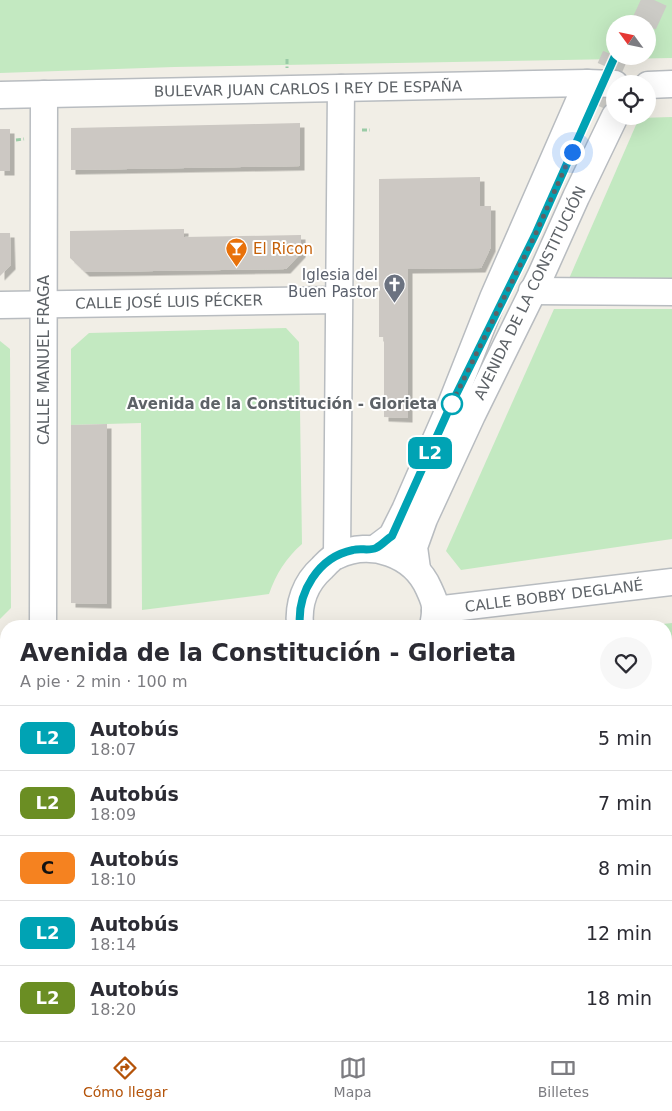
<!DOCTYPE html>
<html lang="es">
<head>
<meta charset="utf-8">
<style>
  body { margin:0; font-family:"DejaVu Sans",sans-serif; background:#f7f7f7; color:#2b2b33; height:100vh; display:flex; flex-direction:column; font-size:19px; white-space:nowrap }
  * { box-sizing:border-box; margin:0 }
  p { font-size:16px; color:#7c7c81 }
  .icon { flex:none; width:28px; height:28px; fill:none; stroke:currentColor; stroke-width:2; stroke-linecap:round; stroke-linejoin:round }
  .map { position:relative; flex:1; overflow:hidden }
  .panel { position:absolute; left:0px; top:620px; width:672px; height:421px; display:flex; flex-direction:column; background:#fff; border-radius:20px 20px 0 0; box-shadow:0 5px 20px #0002 }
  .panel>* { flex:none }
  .badge { padding:0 10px; border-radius:8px; font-size:18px; line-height:32px }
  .needle { width:32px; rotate:303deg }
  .controls { position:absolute; left:606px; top:15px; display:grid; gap:10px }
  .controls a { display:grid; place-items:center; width:50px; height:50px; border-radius:50%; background:#fff; box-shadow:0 5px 20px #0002; font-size:25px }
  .you { position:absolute; width:25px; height:25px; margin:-12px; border:4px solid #fff; border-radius:50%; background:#1a73e8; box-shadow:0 0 0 8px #1a73e833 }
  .map>.badge { position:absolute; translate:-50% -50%; box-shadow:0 0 0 2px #fff }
  .round { display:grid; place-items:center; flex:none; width:52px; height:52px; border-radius:26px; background:#f7f7f7 }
  .summary { display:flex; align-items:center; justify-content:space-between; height:85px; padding:0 20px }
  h1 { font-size:24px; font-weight:700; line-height:38px }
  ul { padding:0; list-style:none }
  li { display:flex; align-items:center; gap:15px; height:65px; padding:0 20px; border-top:1px solid #e1e1e2 }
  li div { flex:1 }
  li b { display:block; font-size:19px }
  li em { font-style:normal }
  li .badge { min-width:55px; font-weight:700; text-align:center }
  .tab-bar { display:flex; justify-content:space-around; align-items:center; height:70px; border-top:1px solid #e1e1e2; background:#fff; font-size:14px; color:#7c7c81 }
  .tab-bar a { display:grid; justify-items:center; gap:2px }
  .tab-bar .active { color:#b45309 }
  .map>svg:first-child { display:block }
</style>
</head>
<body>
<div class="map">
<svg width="672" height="1041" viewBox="0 0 672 1041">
  <defs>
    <filter id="shadow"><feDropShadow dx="4.5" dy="4.5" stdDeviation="0" flood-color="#0004"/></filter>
  </defs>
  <rect width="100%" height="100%" fill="#f1eee6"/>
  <!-- green -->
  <g fill="#c3e9c1" fill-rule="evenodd">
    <path d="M0,0H672V58L174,67L0,73ZM615,24H648V56H615Z"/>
    <polygon points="672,117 672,279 568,281 639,118"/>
    <polygon points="554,309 672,309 672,539 461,570 446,551"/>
    <path d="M286,328L299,342L302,544C286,558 276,574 269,594L142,610L141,423L71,425V349L89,333Z"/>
    <polygon points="0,341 10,349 11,608 0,619"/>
    <polygon points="672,623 672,767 666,769 666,626 645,626"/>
    <polygon points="6,701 6,926 0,928 0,702"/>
    <polygon points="672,797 672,951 666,953 666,798"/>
    <polygon points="6,991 6,1035 146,1035 149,1041 0,1041 0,992"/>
  </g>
  <!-- building -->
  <g fill="#ccc8c3" filter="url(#shadow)">
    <polygon points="300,123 300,166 71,170 71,128"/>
    <rect x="0" y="129" width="10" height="42"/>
    <polygon points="480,177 480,206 491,206 491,247 481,268 408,269 408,418 384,417 384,337 379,337 379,179"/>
    <polygon points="184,229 184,237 301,235 301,253 286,269 85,272 70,258 70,231"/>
    <polygon points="0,233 10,233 11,265 0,276"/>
    <polygon points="107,424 107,604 71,603 71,425"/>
  </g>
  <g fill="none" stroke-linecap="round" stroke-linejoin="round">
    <!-- minor-tunnel -->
    <g stroke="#cccbc6" stroke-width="26" stroke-dasharray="26 13" stroke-linecap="butt">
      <polyline points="644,24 655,0"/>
      <polyline points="594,104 615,56"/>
    </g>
    <defs>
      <g id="minor">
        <polyline points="648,85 672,84"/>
        <polyline points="0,95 587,83 615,84"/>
        <polyline points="532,291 672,292"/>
        <polyline points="0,305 338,300"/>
        <polyline points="376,548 392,536 405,510 450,407 493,298 587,83"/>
        <polyline points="337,555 341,88"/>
        <polyline points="417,569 414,547 424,519 472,415 541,275 576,197 615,116"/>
        <polyline points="435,610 672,582"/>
        <polyline points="43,626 44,94"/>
        <path d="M300,626C298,604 305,583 322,568C326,564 331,558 336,556C371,539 414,554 429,589C432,596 436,603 435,611C435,616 434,621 433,626"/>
        <polyline points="0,663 6,662"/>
        <polyline points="666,783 672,781"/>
        <polyline points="0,964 6,962"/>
        <polyline points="154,1035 156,1041"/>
      </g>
      <g id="major">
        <polyline points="666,983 672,981"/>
        <polyline points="666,1011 672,1008"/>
        <polyline points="447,1041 454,1035"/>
        <polyline points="509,1041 533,1035"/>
        <polyline points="595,1041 609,1035"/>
      </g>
    </defs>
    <!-- minor casing -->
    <use href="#minor" stroke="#b8bcc0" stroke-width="29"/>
    <!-- major casing -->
    <use href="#major" stroke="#f9c456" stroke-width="30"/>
    <!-- path -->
    <g stroke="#9acba6" stroke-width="3" stroke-dasharray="5 2.5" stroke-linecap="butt">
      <polyline points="287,59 287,68"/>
      <polyline points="362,130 370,130"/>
      <polyline points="16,140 24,139"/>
      <polyline points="412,1041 416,1035"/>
    </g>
    <!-- minor -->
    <use href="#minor" stroke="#fff" stroke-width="26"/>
    <!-- major -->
    <use href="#major" stroke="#ffeead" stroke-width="28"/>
  </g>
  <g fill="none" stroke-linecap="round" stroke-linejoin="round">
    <defs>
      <path id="line" d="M300,626C297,593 318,557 353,550C360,548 370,551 376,548C382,545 387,539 392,536L450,407L536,233L615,56"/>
    </defs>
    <!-- line casing -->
    <use href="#line" stroke="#fff" stroke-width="11"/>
    <!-- line -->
    <use href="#line" stroke="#00a3b4" stroke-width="8"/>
    <!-- walk -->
    <polyline stroke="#5d6267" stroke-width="5" stroke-dasharray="0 9" points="452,404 450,407 536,233 572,152"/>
  </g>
  <!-- icons -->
  <defs>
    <symbol id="bar-pin" viewBox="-11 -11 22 30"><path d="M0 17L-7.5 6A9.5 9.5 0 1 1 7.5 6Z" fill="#e8710a" stroke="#fff"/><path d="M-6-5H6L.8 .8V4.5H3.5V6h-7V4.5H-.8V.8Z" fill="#fff"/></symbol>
    <symbol id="church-pin" viewBox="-11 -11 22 30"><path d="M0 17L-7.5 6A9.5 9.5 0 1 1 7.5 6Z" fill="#6b7280" stroke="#fff"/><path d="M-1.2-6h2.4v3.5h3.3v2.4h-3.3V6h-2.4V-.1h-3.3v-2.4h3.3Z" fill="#fff"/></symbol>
  </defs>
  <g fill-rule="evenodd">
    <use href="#bar-pin" x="224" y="236" width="25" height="34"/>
    <use href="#church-pin" x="382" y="272" width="25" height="34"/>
  </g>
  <!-- markers -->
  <circle fill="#fff" stroke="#00a3b4" stroke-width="2.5" cx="452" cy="404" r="10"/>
  <g text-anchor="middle" stroke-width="4" stroke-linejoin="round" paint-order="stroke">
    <!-- street labels -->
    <g font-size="15" fill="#5d6267" stroke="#fff">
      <text transform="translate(308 89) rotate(-1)" y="5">BULEVAR JUAN CARLOS I REY DE ESPAÑA</text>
      <text transform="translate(530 293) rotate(-64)" y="5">AVENIDA DE LA CONSTITUCIÓN</text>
      <text transform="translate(169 302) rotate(-1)" y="5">CALLE JOSÉ LUIS PÉCKER</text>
      <text transform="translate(44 360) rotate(-90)" y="5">CALLE MANUEL FRAGA</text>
      <text transform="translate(554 596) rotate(-7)" y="5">CALLE BOBBY DEGLANÉ</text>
    </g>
    <!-- food labels -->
    <g font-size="15" fill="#c56008" stroke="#fff" text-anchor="start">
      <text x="253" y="254">El Ricon</text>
    </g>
    <!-- worship labels -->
    <g font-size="15" fill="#5b616d" stroke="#fff" text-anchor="end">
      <text x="378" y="280">Iglesia del<tspan x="378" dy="17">Buen Pastor</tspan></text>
    </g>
    <!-- stop labels -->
    <g font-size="15" font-weight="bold" fill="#5d6267" stroke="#fff" text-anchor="end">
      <text x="437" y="409">Avenida de la Constitución - Glorieta</text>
    </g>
  </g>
</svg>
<div class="controls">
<a><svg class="needle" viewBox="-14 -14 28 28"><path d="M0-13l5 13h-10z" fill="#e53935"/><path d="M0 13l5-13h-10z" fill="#7c7c81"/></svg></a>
<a><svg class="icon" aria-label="locate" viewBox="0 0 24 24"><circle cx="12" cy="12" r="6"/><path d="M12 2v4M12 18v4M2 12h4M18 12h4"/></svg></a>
</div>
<div class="you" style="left:572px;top:152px"></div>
<b class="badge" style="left:430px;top:453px;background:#00a3b4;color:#fff">L2</b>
<section class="panel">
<div class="summary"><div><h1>Avenida de la Constitución - Glorieta</h1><p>A pie · 2 min · 100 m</p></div><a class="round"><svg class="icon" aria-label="heart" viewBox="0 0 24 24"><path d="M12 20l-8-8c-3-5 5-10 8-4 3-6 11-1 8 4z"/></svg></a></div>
<ul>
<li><span class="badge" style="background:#00a3b4;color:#fff">L2</span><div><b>Autobús</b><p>18:07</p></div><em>5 min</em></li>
<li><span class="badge" style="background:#6b8e23;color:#fff">L2</span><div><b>Autobús</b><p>18:09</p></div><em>7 min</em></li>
<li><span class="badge" style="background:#f58220;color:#111">C</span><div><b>Autobús</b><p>18:10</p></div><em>8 min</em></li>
<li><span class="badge" style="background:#00a3b4;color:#fff">L2</span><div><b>Autobús</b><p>18:14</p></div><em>12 min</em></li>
<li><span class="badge" style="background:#6b8e23;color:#fff">L2</span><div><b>Autobús</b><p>18:20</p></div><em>18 min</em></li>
</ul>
</section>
</div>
<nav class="tab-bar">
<a class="active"><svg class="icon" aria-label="directions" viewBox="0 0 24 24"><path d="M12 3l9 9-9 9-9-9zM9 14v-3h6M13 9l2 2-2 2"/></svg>Cómo llegar</a>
<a><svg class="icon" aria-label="map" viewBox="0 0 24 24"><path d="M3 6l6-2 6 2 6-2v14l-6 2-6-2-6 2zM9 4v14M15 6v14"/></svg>Mapa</a>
<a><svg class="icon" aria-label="tickets" viewBox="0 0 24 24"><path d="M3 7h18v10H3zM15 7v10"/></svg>Billetes</a>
</nav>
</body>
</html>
